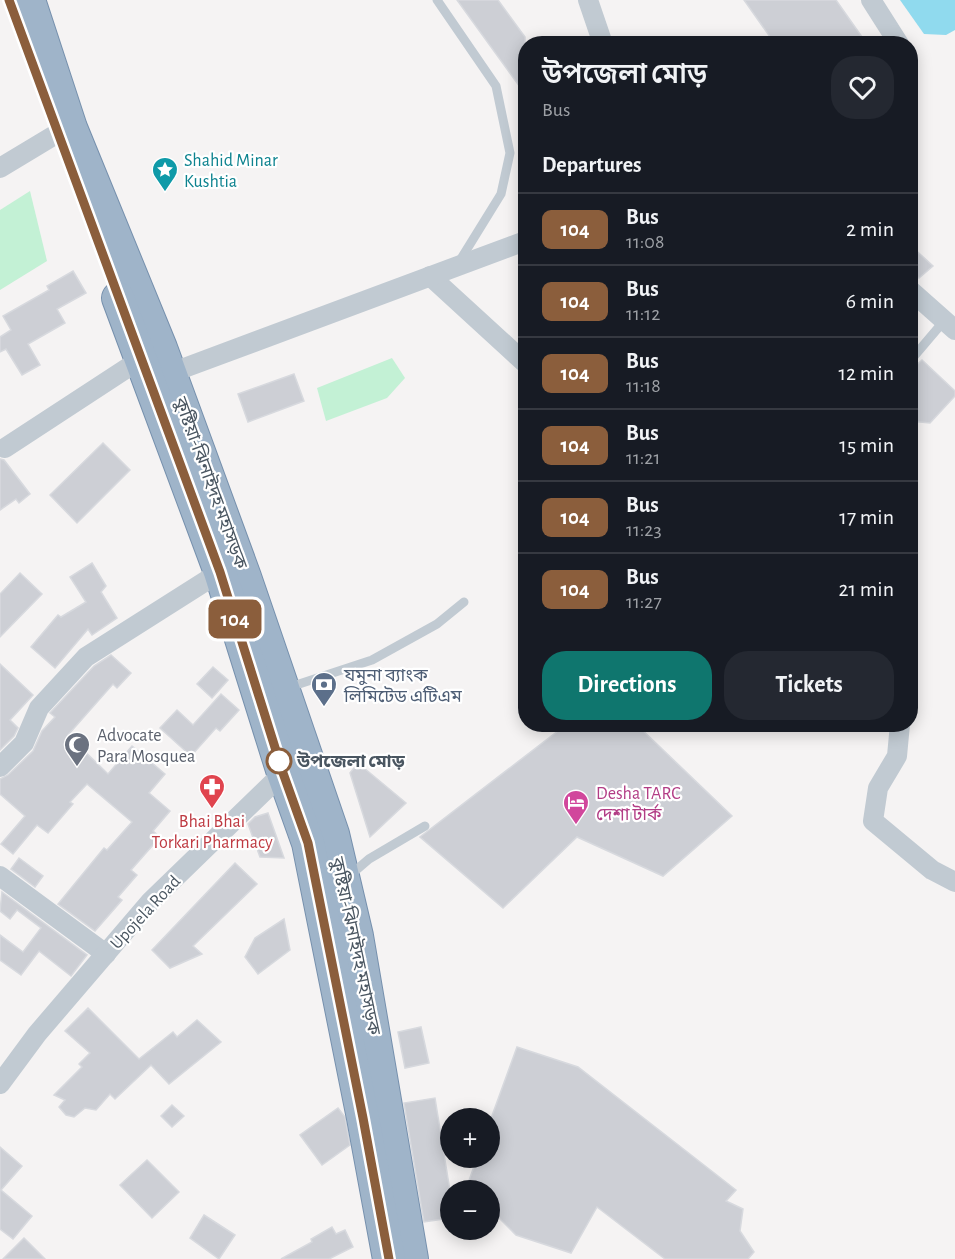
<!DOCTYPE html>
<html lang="en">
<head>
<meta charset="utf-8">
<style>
  body { margin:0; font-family:"Alegreya Sans","Noto Sans Bengali",sans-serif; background:#242831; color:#f1f3f6; height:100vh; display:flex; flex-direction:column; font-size:22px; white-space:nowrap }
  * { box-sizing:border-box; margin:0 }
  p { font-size:20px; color:#9ea1a6 }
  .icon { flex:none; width:33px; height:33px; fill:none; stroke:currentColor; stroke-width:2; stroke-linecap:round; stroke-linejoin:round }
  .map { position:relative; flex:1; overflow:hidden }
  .panel { position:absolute; left:518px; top:36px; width:400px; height:696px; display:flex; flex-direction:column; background:#171b24; border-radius:24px; box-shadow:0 3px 15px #0003 }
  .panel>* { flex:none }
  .badge { padding:0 12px; border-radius:9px; font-size:21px; line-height:39px }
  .buttons { position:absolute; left:440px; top:1108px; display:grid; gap:12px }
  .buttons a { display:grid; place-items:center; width:60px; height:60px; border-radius:50%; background:#171b24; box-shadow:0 3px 15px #0003; font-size:30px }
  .map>.badge { position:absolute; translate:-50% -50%; box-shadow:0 0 0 3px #fff }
  h2 { padding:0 24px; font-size:22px; line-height:54px }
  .round { display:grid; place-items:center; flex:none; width:63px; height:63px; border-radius:24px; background:#242831 }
  .summary { display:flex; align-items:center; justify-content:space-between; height:102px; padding:0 24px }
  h1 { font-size:28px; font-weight:600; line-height:45px }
  .cta { display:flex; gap:12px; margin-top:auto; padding:12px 24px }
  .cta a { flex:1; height:69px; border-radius:24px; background:#0f766e; color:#fff; font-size:24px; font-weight:600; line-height:69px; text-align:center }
  .cta a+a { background:#242831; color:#f1f3f6 }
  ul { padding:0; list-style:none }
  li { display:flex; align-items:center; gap:18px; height:72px; padding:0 24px; border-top:2px solid #363941 }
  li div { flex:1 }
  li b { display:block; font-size:22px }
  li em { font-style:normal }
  li .badge { min-width:66px; font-weight:700; text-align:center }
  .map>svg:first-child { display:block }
</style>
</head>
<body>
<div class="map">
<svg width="955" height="1259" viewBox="0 0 955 1259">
  <rect width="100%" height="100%" fill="#f5f3f3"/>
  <!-- green -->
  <g fill="#c3f1d5">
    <polygon points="30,191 47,261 0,290 0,210"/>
    <polygon points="392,358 405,378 387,398 326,421 317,388"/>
  </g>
  <!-- water -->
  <polygon fill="#90daee" points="900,0 955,0 955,30 946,35 924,34"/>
  <!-- building -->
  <g fill="#cdcfd5" stroke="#d7d9de" stroke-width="1.5">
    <polygon points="457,0 498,0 525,37 525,94"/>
    <polygon points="744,0 836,0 867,44 775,44"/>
    <polygon points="910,245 933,266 919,278 910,270"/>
    <polygon points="73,271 86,293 57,309 65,323 28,344 40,365 22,375 6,349 0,352 0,337 11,330 3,316 49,290 47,286"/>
    <polygon points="922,360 955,391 955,396 930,423 910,421 910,371"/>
    <polygon points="294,374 304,401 248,422 238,394"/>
    <polygon points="103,443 130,470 77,523 50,495"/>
    <polygon points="0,459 4,460 30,494 19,503 16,499 0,510"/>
    <polygon points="92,563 106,586 101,592 117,618 92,635 88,629 55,668 31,647 58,615 61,617 86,602 70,577"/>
    <polygon points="20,573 42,594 0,637 0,594"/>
    <polygon points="111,655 131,673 117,688 113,684 68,735 108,774 132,746 165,774 149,793 170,811 153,831 160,837 131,870 137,875 118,897 122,900 95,931 58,904 104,848 107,850 132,822 87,784 70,802 73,804 48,833 37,825 13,854 1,844 25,816 0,794 0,779 8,775 33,751 42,731 55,717 50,713 94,666"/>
    <polygon points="0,664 33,695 10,720 18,728 14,736 0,750"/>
    <polygon points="213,667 228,680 212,698 197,684"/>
    <polygon points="221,694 239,710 220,731 216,728 191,756 160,728 177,710 193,725"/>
    <polygon points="567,724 636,724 732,816 663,876 577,837 503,908 420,837"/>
    <polygon points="358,763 406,803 370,837 350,773"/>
    <polygon points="268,813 284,858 260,857 248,824 255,817"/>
    <polygon points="19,858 43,876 35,887 11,869"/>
    <polygon points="235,863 257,884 193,946 202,954 170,968 152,950"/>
    <polygon points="2,892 87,955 71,976 39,951 21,975 0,960 0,935 23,952 41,928 17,910 10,919 0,911"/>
    <polygon points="284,919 290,950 258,974 245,957 255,938"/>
    <polygon points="88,1008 139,1059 173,1032 177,1037 197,1020 221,1042 169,1084 151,1065 115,1099 110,1094 96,1110 85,1108 74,1117 66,1115 59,1107 65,1100 54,1095 82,1067 79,1064 90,1053 65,1031"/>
    <polygon points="421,1027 429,1063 405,1068 398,1032"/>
    <polygon points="517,1047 578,1067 736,1190 726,1201 743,1209 740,1231 754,1252 748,1259 665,1259 597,1207 571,1253 516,1235 489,1208 489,1191 472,1191 467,1186 477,1158 489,1158 489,1124"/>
    <polygon points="435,1098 450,1191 450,1218 424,1222 404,1103"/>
    <polygon points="172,1105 184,1116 172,1127 161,1116"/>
    <polygon points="338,1108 345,1117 350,1145 322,1165 300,1135"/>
    <polygon points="0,1147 22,1166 1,1190 32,1216 13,1239 0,1229"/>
    <polygon points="147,1160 179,1192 152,1218 120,1185"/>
    <polygon points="204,1215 235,1235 219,1259 190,1238"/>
    <polygon points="332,1227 336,1234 345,1230 353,1247 329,1259 281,1259 312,1242 311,1239"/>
    <polygon points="24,1238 45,1259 3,1259"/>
  </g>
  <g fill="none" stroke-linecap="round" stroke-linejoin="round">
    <defs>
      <g id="trunk">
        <polyline points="29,0 71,128 161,348 245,577 333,834 357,936 412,1259"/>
        <polyline points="118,298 220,572 283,773 308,843 363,1118 389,1259"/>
      </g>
    </defs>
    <!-- trunk casing -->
    <use href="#trunk" stroke="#7690ad" stroke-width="34"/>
    <!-- service -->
    <g stroke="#c1cad2" stroke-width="9">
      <polyline points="437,0 496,86 510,153 501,194 459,262"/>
      <polyline points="910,361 944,321"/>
      <polyline points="287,688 372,660 437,624 464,602"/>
      <polyline points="348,877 369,859 425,826"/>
    </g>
    <!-- minor -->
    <g stroke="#c1cad2" stroke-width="20">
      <polyline points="588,0 603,44"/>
      <polyline points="871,0 899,44"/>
      <polyline points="0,168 58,133"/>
      <polyline points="430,276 525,363"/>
      <polyline points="910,290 955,330"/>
      <polyline points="160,377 525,241"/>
      <polyline points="5,448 141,359"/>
      <polyline points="900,724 897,756 878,788 873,821 932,870 955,882"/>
      <polyline points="0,767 24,743 39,708 86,657 220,572"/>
      <polyline points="0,876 106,954"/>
      <polyline points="0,1084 37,1034 150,902 283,773 291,770"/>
    </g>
    <!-- trunk -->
    <use href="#trunk" stroke="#9fb4c9" stroke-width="32"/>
  </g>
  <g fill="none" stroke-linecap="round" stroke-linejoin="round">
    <defs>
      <polyline id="line" points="9,0 220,572 283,773 308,843 363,1118 389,1259"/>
    </defs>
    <!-- line casing -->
    <use href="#line" stroke="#fff" stroke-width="14"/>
    <!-- line -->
    <use href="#line" stroke="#8b5e3c" stroke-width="9"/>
  </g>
  <!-- icons -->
  <defs>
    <symbol id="sight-pin" viewBox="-11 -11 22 30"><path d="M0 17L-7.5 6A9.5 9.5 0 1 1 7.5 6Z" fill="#0f9aa8" stroke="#fff"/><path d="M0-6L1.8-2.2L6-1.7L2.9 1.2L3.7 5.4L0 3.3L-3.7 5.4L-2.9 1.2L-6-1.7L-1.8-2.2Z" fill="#fff"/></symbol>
    <symbol id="bank-pin" viewBox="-11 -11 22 30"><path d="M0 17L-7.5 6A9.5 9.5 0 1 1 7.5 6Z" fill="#5c6f8a" stroke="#fff"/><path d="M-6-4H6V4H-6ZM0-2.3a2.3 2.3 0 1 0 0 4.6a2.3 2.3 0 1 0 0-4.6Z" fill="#fff"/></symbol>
    <symbol id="mosque-pin" viewBox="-11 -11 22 30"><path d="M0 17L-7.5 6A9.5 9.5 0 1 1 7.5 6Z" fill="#6b7280" stroke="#fff"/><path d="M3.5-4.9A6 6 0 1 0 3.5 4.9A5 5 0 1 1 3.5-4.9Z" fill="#fff"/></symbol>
    <symbol id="pharmacy-pin" viewBox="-11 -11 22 30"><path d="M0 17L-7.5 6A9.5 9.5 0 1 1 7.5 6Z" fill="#e0444e" stroke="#fff"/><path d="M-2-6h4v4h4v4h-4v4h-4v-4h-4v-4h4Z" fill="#fff"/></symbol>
    <symbol id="hotel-pin" viewBox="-11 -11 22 30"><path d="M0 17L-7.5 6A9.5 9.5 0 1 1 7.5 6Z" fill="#d1479c" stroke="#fff"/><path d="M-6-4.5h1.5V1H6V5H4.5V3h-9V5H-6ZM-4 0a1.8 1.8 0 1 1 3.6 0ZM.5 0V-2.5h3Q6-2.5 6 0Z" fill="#fff"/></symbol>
  </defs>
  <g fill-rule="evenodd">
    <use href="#sight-pin" x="150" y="155" width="30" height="40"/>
    <use href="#bank-pin" x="309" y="670" width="30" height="40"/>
    <use href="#mosque-pin" x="62" y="730" width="30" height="40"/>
    <use href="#pharmacy-pin" x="197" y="772" width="30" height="40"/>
    <use href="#hotel-pin" x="561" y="788" width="30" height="40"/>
  </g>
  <!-- markers -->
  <circle fill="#fff" stroke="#8b5e3c" stroke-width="3" cx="279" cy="761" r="12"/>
  <g text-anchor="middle" stroke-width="4.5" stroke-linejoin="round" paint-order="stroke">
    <!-- culture labels -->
    <g font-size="18" fill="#0d838f" stroke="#fff" text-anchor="start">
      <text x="184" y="166">Shahid Minar<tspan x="184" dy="21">Kushtia</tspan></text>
    </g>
    <!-- street labels -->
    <g font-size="18" fill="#4a5661" stroke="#fff">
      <text transform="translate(211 483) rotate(70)" y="6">কুষ্টিয়া-ঝিনাইদহ মহাসড়ক</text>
      <text transform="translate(145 912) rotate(-47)" y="6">Upojela Road</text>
      <text transform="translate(356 946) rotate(78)" y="6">কুষ্টিয়া-ঝিনাইদহ মহাসড়ক</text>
    </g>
    <!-- service labels -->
    <g font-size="18" fill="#4e5e75" stroke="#fff" text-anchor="start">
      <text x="344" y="681">যমুনা ব্যাংক<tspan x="344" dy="21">লিমিটেড এটিএম</tspan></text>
    </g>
    <!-- worship labels -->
    <g font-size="18" fill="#5b616d" stroke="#fff" text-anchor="start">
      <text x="97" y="741">Advocate<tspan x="97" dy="21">Para Mosquea</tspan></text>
    </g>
    <!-- stop labels -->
    <g font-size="18" font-weight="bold" fill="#4a5661" stroke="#fff" text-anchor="start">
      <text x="297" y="767">উপজেলা মোড়</text>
    </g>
    <!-- hotel labels -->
    <g font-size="18" fill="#b23c85" stroke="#fff" text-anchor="start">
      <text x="596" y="799">Desha TARC<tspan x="596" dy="21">দেশা টার্ক</tspan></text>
    </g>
    <!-- health labels -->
    <g font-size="18" fill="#be3a42" stroke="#fff">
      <text x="212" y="827">Bhai Bhai<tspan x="212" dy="21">Torkari Pharmacy</tspan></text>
    </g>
  </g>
</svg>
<div class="buttons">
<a>+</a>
<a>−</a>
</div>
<b class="badge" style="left:235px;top:619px;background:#8b5e3c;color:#fff">104</b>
<section class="panel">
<div class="summary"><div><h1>উপজেলা মোড়</h1><p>Bus</p></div><a class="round"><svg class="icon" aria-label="heart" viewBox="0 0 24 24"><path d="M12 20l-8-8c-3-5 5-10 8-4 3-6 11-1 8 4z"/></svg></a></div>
<h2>Departures</h2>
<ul>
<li><span class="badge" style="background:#8b5e3c;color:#fff">104</span><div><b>Bus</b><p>11:08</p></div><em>2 min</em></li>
<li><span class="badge" style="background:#8b5e3c;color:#fff">104</span><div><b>Bus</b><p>11:12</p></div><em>6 min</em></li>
<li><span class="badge" style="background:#8b5e3c;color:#fff">104</span><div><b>Bus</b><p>11:18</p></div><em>12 min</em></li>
<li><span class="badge" style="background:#8b5e3c;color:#fff">104</span><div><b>Bus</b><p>11:21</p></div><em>15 min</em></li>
<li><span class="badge" style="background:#8b5e3c;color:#fff">104</span><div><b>Bus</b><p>11:23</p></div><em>17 min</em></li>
<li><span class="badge" style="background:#8b5e3c;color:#fff">104</span><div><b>Bus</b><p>11:27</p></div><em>21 min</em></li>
</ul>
<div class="cta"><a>Directions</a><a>Tickets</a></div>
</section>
</div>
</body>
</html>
